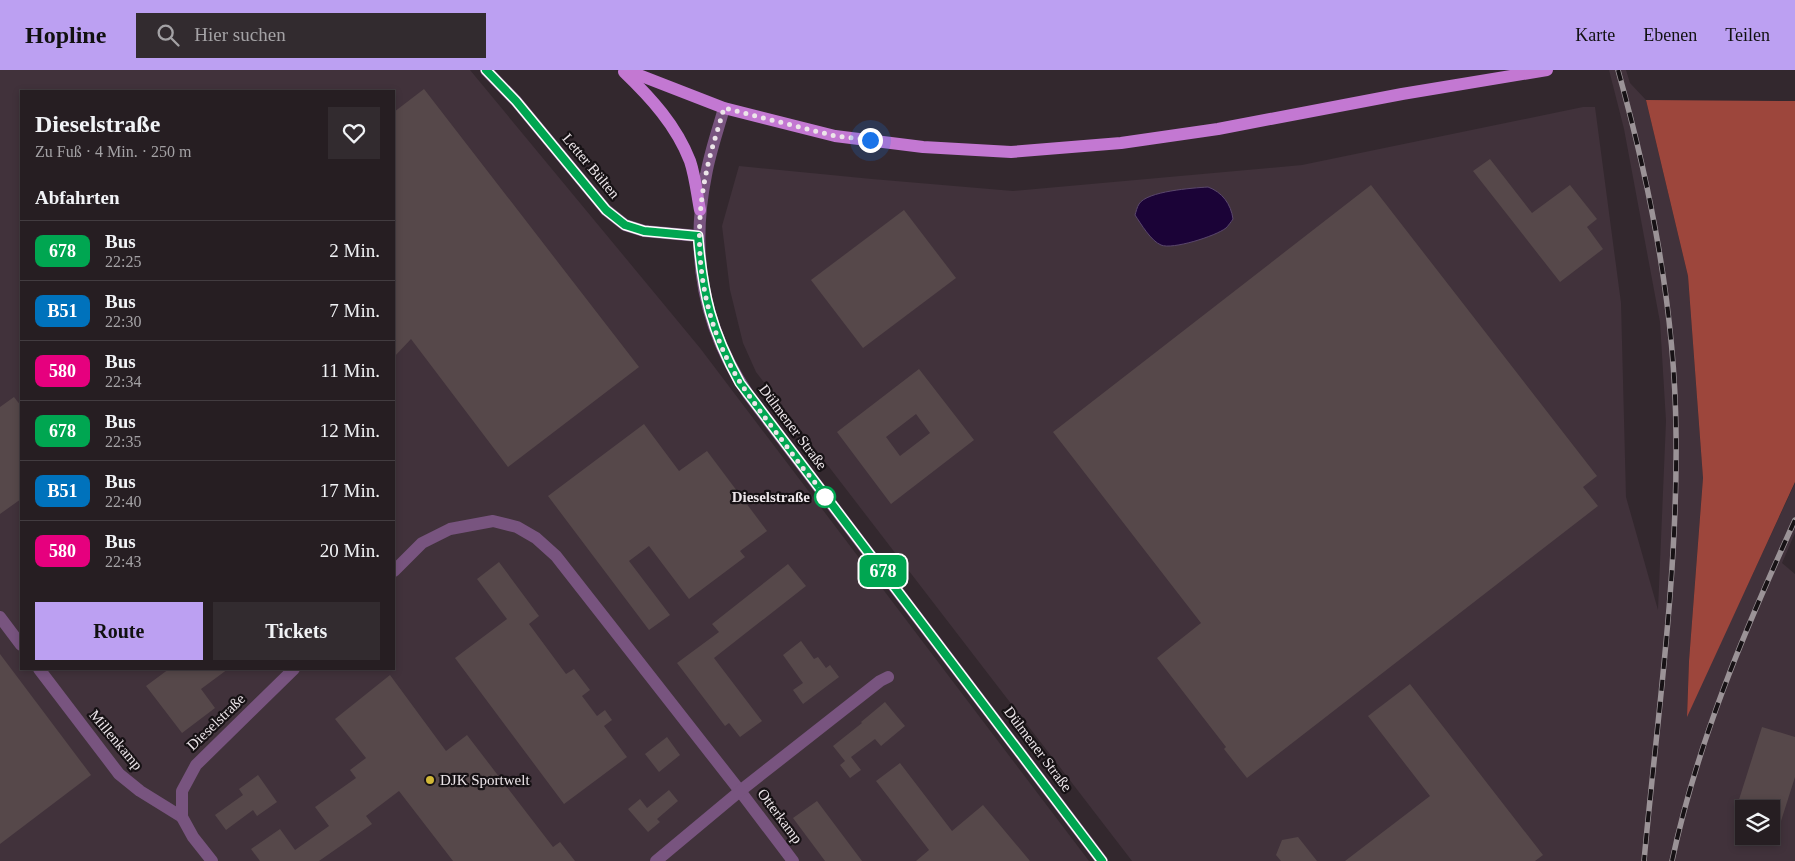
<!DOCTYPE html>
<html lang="de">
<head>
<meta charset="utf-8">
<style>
  body { margin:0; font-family:Georgia,serif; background:#322b2f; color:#f1f3f6; height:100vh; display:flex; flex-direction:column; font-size:19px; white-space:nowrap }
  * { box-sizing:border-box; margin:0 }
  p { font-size:16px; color:#a4a2a5 }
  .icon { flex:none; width:28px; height:28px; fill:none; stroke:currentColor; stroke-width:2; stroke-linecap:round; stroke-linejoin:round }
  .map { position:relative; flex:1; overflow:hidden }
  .panel { position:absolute; left:20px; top:20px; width:375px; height:580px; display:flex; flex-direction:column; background:#261e22; border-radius:0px; box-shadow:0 2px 8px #0003,0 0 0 1px #423c40 }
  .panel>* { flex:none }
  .badge { padding:0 10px; border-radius:8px; font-size:18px; line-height:32px }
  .tools { position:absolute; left:1735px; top:730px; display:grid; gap:10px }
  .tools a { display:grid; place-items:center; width:45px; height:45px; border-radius:0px; background:#261e22; box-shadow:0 2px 8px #0003,0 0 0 1px #423c40; font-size:25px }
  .you { position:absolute; width:25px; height:25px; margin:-12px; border:4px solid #fff; border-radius:50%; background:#1a73e8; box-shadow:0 0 0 8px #1a73e833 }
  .map>.badge { position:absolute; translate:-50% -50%; box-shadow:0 0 0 2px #fff }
  h2 { padding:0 15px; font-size:19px; line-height:45px }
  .round { display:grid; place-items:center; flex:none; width:52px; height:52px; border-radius:0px; background:#322b2f }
  .overview { display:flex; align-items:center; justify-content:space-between; height:85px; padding:0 15px }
  h1 { font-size:24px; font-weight:700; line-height:38px }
  .action { display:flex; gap:10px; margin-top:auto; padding:10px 15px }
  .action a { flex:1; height:58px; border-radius:0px; background:#bca0f2; color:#111; font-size:20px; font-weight:700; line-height:58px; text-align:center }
  .action a+a { background:#322b2f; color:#f1f3f6 }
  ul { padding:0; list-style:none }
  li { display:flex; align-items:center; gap:15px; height:60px; padding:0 15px; border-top:1px solid #423c40 }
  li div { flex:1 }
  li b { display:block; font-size:19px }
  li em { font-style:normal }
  li .badge { min-width:55px; font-weight:700; text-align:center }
  header { display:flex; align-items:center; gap:30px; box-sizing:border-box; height:70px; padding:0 25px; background:#bca0f2; color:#111 }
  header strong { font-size:24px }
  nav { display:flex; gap:28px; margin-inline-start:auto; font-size:18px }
  .search { width:350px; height:45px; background:#322b2f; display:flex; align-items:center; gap:12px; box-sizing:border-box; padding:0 18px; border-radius:0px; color:#a4a2a5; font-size:19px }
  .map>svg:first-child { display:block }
</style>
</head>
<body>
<header>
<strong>Hopline</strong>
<div class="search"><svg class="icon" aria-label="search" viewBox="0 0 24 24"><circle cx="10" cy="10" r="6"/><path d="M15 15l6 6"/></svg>Hier suchen</div>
<nav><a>Karte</a><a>Ebenen</a><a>Teilen</a></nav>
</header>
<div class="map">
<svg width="1795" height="791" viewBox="0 0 1795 791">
  <rect width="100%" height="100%" fill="#33282e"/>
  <!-- built -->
  <g fill="#41323b" fill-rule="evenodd">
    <path d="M0,0H470L700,278L1089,791H0ZM21,21H394V599H21Z"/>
    <path d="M1609,0H1626L1630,13L1646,30L1688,206L1703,408L1689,591L1687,645L1795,413V463L1782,493L1795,504V791H1132L756,302L743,273L730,220L722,156L739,96L872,109L1013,121L1302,95L1583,37H1595L1621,233L1626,427L1658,540L1666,351L1660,252L1624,59ZM1744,739H1771V766H1744Z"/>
  </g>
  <!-- forest -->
  <polygon fill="#9d463c" points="1646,30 1795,31 1795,412 1687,647 1689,591 1703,408 1688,206"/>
  <!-- water -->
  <path fill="#1b0337" stroke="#5a476c" d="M1208,117C1222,122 1231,134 1233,149C1231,152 1228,156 1226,158C1216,166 1172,180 1161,175C1151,171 1141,154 1135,145C1136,142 1137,137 1139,134C1147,121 1193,118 1208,117Z"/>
  <!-- building -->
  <g fill="#56484a" fill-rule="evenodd">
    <polygon points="424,19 639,297 508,397 411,269 394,287 394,42"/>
    <polygon points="1490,89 1532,143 1570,115 1597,149 1587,157 1603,179 1560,212 1473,101"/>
    <polygon points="1371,115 1597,406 1583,417 1598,436 1247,708 1224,679 1226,677 1157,588 1201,553 1053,362"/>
    <polygon points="904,140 956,208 863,278 811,210"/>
    <path d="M919,299L974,370L891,434L837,362ZM916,344L930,363L900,386L886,367Z"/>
    <polygon points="14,327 21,336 21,429 0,444 0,337"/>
    <polygon points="644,354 679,401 707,381 767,461 740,481 745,487 689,529 649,476 629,491 670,545 649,560 548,426"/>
    <polygon points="499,492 539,546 529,554 566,604 574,599 590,620 582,626 597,646 605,640 612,650 604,656 627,687 564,734 455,588 507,549 477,509"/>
    <polygon points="788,494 806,516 714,588 762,651 740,667 729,653 725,656 677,593 719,562 712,554"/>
    <polygon points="801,571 814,589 818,587 826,598 830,595 839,607 803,634 793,620 803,613 783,585"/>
    <polygon points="0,584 91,705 0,774"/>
    <polygon points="169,599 228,599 201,619 215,638 182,663 146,616"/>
    <polygon points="390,605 446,681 467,665 553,777 560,772 575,791 453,791 399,721 366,746 372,754 319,791 260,791 251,779 280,759 295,780 329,756 315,737 356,708 350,700 366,688 335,649"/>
    <polygon points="1410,614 1543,785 1535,791 1345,791 1430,726 1368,646"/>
    <polygon points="885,632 905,656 881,676 875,669 851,687 861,700 850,708 840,695 845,691 833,676 862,653 861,652"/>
    <polygon points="1762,657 1795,667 1795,707 1774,773 1771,773 1771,739 1736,739"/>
    <polygon points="667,667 680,685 659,702 645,684"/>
    <polygon points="900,693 952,761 983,735 1030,791 916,791 929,780 876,711"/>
    <polygon points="258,705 277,732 257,746 253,740 226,760 215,745 243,725 239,719"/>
    <polygon points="669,720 678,731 657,749 660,752 648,762 628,739 640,729 647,738"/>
    <polygon points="817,731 862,791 825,791 793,748"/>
    <polygon points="1298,767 1317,791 1281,791 1276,785 1282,770"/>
  </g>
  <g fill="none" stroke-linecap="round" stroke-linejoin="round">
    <!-- minor -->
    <g stroke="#78547f" stroke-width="12">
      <polyline points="486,0 516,31 606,140 625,155 644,161 698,166"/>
      <polyline points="394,501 422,473 450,459 493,451 517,457 536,468 556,486 740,721 793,791"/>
      <polyline points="0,547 21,575"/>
      <polyline points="39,599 119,704 140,721 182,747"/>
      <polyline points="212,791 193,767 182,747 182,721 196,695 294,599"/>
      <polyline points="656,791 740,721 880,611 888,607"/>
    </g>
    <!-- tertiary -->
    <path stroke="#78547f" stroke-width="12" d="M724,38C718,60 710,82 706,105C690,183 703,257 748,324L1102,791"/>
    <!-- primary -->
    <g stroke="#c378d2" stroke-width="12">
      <polyline points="626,0 724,38 835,66 923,77 1011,82 1121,73 1218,59 1402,24 1547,0"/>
      <path d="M624,2C651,28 676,55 690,91C695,106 697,124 700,140"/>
    </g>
    <defs>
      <g id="rail">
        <path d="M1618,0C1651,119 1675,240 1676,363C1678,506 1657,649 1644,791"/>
        <path d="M1672,791C1698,670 1744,562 1795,450"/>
      </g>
    </defs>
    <!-- rail casing -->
    <use href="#rail" stroke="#9b9397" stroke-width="5.5"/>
    <!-- rail -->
    <use href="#rail" stroke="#171215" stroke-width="4" stroke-dasharray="11" stroke-linecap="butt"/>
  </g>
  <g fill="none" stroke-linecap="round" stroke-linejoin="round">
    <defs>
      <path id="line" d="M486,0L516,31L606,140L625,155L644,161L698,166C703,225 711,260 740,313L1102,791"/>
    </defs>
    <!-- line casing -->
    <use href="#line" stroke="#fff" stroke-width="11"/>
    <!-- line -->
    <use href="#line" stroke="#00a651" stroke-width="8"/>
    <!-- walk -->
    <path stroke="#ece5e9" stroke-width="5" stroke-dasharray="0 9" d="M825,427C819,416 810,407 802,397C784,372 765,349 748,324C703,261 690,179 706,104C710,82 718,60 724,38L835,66L870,70"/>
  </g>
  <!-- markers -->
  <circle fill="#fff" stroke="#00a651" stroke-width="2.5" cx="825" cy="427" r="10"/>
  <circle fill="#d1b736" stroke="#171215" stroke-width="2" cx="430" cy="710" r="5"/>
  <g text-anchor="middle" stroke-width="4.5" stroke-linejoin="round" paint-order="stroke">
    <!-- street labels -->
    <g font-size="15" fill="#ece5e9" stroke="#171215">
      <text transform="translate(591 96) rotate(50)" y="5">Letter Bülten</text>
      <text transform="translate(793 357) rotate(53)" y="5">Dülmener Straße</text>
      <text transform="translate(216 652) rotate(-44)" y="5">Dieselstraße</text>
      <text transform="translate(116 670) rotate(50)" y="5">Millenkamp</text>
      <text transform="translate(1038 679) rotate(53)" y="5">Dülmener Straße</text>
      <text transform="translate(780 746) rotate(53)" y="5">Otterkamp</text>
    </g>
    <!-- stop labels -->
    <g font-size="15" font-weight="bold" fill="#ece5e9" stroke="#171215" text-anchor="end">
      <text x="810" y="432">Dieselstraße</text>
    </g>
    <!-- poi labels -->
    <g font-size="15" fill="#ece5e9" stroke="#171215" text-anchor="start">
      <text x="440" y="715">DJK Sportwelt</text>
    </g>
  </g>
</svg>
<div class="tools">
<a><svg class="icon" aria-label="layers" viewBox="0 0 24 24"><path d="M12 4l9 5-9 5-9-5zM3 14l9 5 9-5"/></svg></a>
</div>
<div class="you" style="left:870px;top:70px"></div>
<b class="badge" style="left:883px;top:501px;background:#00a651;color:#fff">678</b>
<section class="panel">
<div class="overview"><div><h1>Dieselstraße</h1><p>Zu Fuß · 4 Min. · 250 m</p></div><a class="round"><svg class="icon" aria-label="heart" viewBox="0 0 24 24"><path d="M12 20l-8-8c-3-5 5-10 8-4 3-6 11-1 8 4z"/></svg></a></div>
<h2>Abfahrten</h2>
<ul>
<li><span class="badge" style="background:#00a651;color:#fff">678</span><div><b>Bus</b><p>22:25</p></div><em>2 Min.</em></li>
<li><span class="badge" style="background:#0072bc;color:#fff">B51</span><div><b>Bus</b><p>22:30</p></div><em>7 Min.</em></li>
<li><span class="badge" style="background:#e6007e;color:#fff">580</span><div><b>Bus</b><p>22:34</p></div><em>11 Min.</em></li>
<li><span class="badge" style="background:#00a651;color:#fff">678</span><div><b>Bus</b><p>22:35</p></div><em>12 Min.</em></li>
<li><span class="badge" style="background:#0072bc;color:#fff">B51</span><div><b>Bus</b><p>22:40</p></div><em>17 Min.</em></li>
<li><span class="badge" style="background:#e6007e;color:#fff">580</span><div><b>Bus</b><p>22:43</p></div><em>20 Min.</em></li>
</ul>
<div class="action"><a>Route</a><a>Tickets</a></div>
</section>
</div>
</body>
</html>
